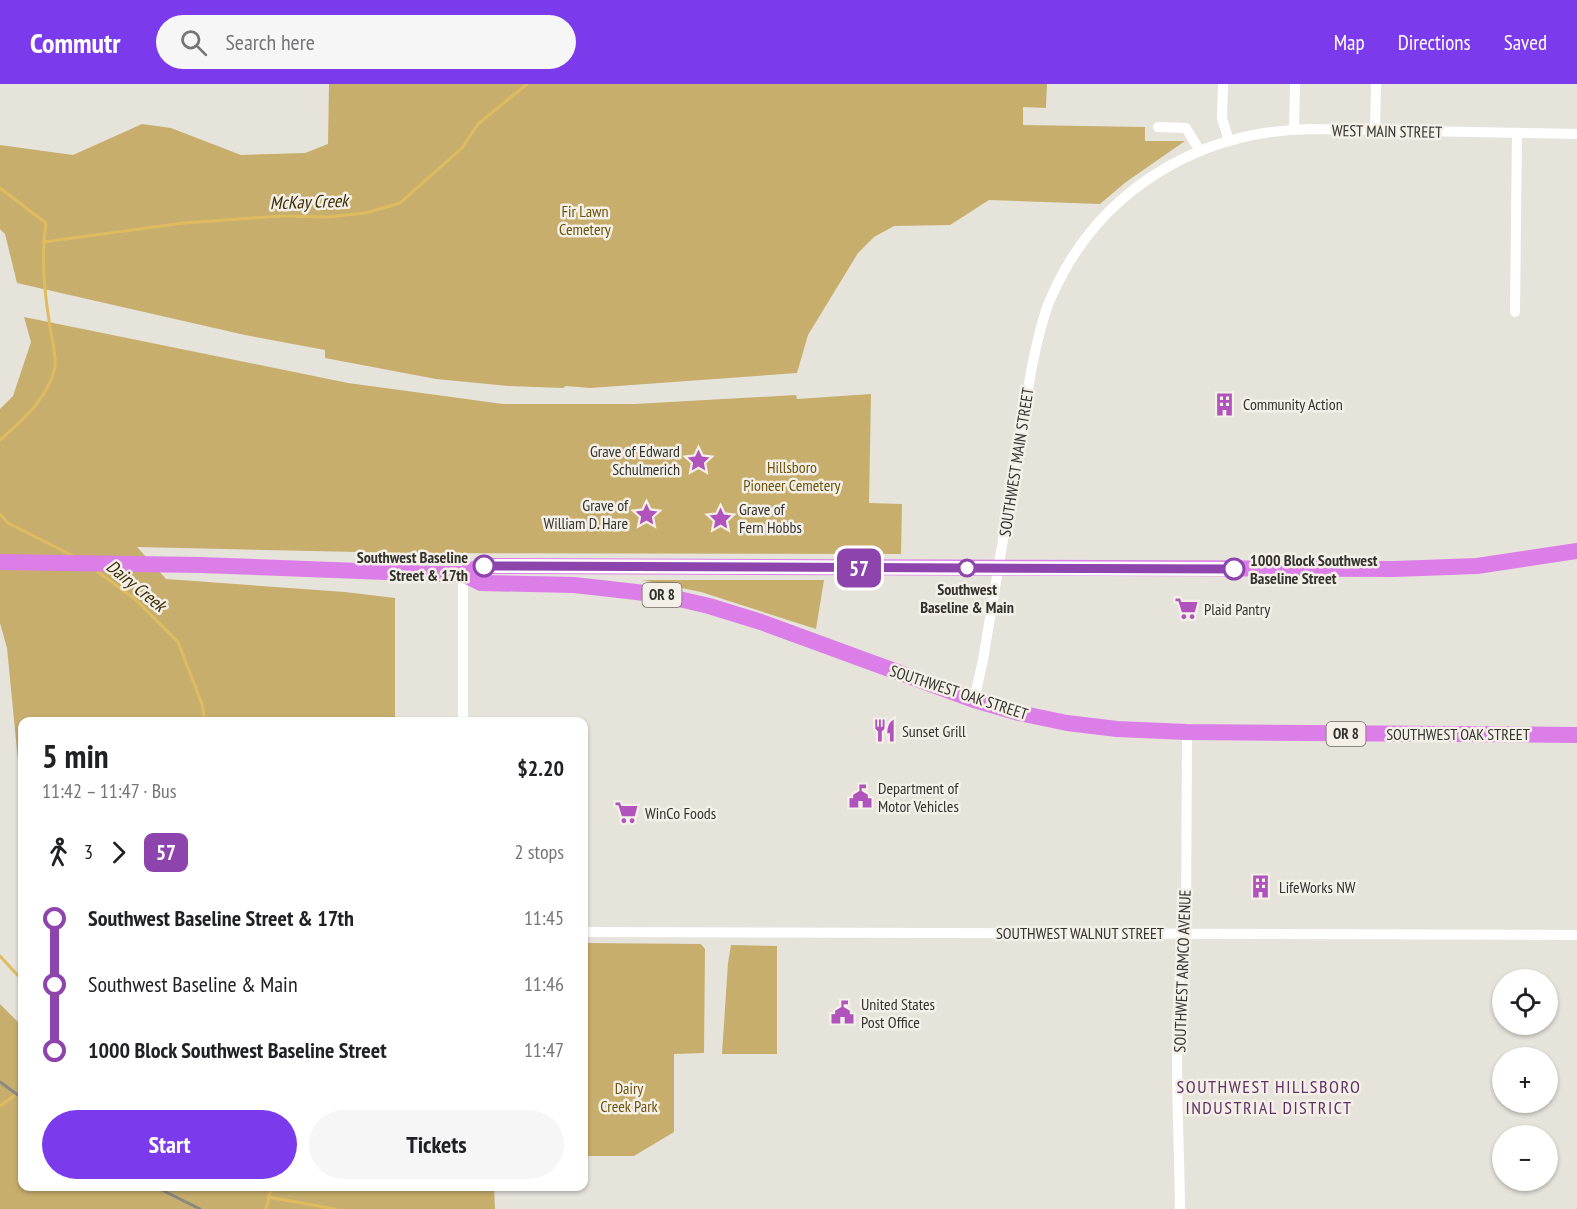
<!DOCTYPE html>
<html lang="en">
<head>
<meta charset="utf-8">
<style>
  body { margin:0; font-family:"PT Sans Narrow",sans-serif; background:#f6f6f6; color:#202124; height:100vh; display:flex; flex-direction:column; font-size:22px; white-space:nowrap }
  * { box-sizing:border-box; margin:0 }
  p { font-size:20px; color:#757577 }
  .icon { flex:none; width:33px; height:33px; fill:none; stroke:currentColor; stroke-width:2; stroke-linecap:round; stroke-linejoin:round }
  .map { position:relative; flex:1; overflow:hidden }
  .side { position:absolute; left:18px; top:633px; width:570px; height:474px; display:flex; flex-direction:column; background:#fff; border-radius:12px; box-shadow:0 2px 4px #0004 }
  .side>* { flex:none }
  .badge { padding:0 12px; border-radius:9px; font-size:21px; line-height:39px }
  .tools { position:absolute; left:1492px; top:885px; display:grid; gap:12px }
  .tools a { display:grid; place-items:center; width:66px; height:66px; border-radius:50%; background:#fff; box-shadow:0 2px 4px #0004; font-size:30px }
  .map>.badge { position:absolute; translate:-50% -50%; box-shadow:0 0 0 3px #fff }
  .legs { display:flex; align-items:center; gap:9px; height:66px; padding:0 24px; font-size:20px }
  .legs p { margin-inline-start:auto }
  .summary { display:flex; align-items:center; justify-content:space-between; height:102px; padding:0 24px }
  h1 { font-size:33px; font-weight:700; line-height:45px }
  .primary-button { display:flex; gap:12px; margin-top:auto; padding:12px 24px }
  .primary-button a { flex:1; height:69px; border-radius:36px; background:#7c3aed; color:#fff; font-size:24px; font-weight:700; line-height:69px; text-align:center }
  .primary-button a+a { background:#f6f6f6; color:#202124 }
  ul { padding:0 24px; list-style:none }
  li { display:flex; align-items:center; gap:21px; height:66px; font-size:22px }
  li i { display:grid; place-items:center; width:9px; height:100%; margin:0 8px; background:currentColor }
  li i::after { content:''; width:15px; height:15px; margin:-8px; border:4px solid; border-radius:50%; background:#fff }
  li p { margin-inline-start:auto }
  li:first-child i { background:linear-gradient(#0000 50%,currentColor 0) }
  li:last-child i { background:linear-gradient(currentColor 50%,#0000 0) }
  header { display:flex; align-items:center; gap:36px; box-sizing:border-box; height:84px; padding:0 30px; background:#7c3aed; color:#fff }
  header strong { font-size:28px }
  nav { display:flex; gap:33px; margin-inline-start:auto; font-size:21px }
  .search { width:420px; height:54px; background:#f6f6f6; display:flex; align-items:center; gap:15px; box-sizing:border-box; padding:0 21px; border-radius:33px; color:#757577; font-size:22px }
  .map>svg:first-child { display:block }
</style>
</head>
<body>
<header>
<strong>Commutr</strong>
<div class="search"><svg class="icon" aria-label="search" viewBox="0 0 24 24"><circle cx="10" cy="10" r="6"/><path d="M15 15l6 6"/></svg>Search here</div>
<nav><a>Map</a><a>Directions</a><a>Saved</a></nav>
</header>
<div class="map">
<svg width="1577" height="1125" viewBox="0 0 1577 1125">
  <rect width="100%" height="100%" fill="#e6e3db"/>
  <!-- green -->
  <g fill="#c8ae6d">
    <polygon points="329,0 1047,0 1046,24 1023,23 1023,41 1145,43 1145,57 1185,57 1126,98 1100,120 989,116 950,141 894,142 874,153 858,169 808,251 797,289 590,304 566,302 563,304 508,302 436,295 325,274 325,266 245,251 17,199 5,150 0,145 0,61 73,71 142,40 171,44 241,71 305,69 328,60"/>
    <polygon points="24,233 348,299 503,320 634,320 796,311 797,315 871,310 869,419 902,420 901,470 403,469 137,463 166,495 345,508 395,514 395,637 22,638 22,878 18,874 22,718 7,564 0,539 0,325 13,312 31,258"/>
    <polygon points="642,496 824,496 816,545 701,508"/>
    <polygon points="584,859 701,860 705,865 704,969 674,970 674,1048 634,1072 584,1072"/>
    <polygon points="731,861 777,862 777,970 722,970 728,879"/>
    <polygon points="0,920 22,942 22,1102 494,1102 495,1125 0,1125"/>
  </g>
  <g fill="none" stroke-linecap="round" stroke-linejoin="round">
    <!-- stream -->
    <g stroke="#dfbb60" stroke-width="3">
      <path d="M0,104L46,139C41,171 44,205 49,236C50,249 57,271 55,283C49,313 22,337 0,356"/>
      <polyline points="43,158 184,139 281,132 327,133 365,129 400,119 462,64 478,40 527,0"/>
      <polyline points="0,430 8,439 73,472"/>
      <polyline points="94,485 135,515 178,558 202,620 205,638"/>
      <polyline points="0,872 22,896"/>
      <polyline points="0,1022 22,1006"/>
      <polyline points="268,1113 335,1125"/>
      <polyline points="266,1125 272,1102"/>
    </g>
    <!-- minor -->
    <g stroke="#fff" stroke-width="10">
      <polyline points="1223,0 1222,34 1229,57"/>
      <polyline points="1158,43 1186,44 1200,67"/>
      <polyline points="1294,46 1295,0"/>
      <polyline points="1375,47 1376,0"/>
      <polyline points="1515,228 1517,49"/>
      <polyline points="463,490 463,638"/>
      <path d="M974,616L983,576L1032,282C1037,260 1041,237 1050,216C1096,108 1196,47 1311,45L1577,50"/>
      <polyline points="584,848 1577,851"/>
      <path d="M1180,1125C1179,1030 1171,932 1186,838L1187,648"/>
    </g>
    <!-- highway -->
    <g stroke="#dc7ee8" stroke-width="16">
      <polyline points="0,478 200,481 439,490 463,490 481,482 1394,485 1477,482 1577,467"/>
      <polyline points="463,490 481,499 574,501 610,505 662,511 709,522 761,538 974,616 1019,629 1067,639 1117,645 1187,648 1577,651"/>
    </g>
    <!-- rail -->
    <g stroke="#8a8882" stroke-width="3">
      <polyline points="0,998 22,1014"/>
      <polyline points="154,1102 200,1125"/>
    </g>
  </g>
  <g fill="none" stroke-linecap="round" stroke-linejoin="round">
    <defs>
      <polyline id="line-1" points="484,482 1234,485"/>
    </defs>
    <!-- line-1 casing -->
    <use href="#line-1" stroke="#fff" stroke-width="14"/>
    <!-- line-1 -->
    <use href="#line-1" stroke="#8e44ad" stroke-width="9"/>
  </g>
  <!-- icons -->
  <defs>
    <symbol id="building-bare" viewBox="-9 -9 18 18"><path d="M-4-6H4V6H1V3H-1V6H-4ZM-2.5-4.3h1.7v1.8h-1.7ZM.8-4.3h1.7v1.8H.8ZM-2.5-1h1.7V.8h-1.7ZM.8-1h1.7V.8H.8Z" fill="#b053bd" stroke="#f4f0e8" stroke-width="2.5" paint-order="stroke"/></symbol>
    <symbol id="sight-bare" viewBox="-9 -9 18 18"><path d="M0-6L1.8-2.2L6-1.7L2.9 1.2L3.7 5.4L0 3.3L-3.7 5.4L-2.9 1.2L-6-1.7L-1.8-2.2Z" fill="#b053bd" stroke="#f4f0e8" stroke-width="2.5" paint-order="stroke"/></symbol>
    <symbol id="supermarket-bare" viewBox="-9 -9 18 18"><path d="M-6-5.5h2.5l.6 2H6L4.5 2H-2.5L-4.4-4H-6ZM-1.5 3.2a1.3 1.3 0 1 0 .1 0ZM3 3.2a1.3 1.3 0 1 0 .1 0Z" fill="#b053bd" stroke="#f4f0e8" stroke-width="2.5" paint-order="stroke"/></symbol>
    <symbol id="restaurant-bare" viewBox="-9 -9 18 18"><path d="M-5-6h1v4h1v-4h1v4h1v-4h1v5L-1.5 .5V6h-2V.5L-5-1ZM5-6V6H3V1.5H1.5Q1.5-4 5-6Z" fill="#b053bd" stroke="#f4f0e8" stroke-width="2.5" paint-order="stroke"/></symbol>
    <symbol id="civic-bare" viewBox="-9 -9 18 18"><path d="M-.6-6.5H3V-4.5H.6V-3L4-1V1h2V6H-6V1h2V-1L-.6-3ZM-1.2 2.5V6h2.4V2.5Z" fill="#b053bd" stroke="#f4f0e8" stroke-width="2.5" paint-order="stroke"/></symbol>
  </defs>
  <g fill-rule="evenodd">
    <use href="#building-bare" x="1208" y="304" width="33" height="33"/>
    <use href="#sight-bare" x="682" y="360" width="33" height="33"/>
    <use href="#sight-bare" x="630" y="414" width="33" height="33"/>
    <use href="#sight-bare" x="704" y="418" width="33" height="33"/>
    <use href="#supermarket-bare" x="1170" y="508" width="33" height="33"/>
    <use href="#restaurant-bare" x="868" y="630" width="33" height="33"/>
    <use href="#civic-bare" x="844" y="696" width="33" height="33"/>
    <use href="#supermarket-bare" x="610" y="712" width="33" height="33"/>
    <use href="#building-bare" x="1244" y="786" width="33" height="33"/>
    <use href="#civic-bare" x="826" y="912" width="33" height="33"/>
  </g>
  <!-- markers -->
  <g fill="#fff" stroke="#8e44ad" stroke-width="3">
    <circle cx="484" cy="482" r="10"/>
    <circle cx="967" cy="484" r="8"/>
    <circle cx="1234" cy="485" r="10"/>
  </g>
  <g text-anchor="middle" stroke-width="5" stroke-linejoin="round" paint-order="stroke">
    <!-- shield labels -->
    <g fill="#f4f0e8" stroke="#6d6b66" stroke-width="1.5">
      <rect x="642.5" y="499" width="39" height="24" rx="4.5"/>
      <rect x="1326.5" y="638" width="39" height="24" rx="4.5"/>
    </g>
    <g font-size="15" font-weight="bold" fill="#33322e">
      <text x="662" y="516">OR 8</text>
      <text x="1346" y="655">OR 8</text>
    </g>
    <!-- street labels -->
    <g font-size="16" fill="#33322e" stroke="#f4f0e8">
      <text transform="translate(1387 47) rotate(1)" y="6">WEST MAIN STREET</text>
      <text transform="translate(1016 378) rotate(-81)" y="6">SOUTHWEST MAIN STREET</text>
      <text transform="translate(959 608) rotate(18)" y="6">SOUTHWEST OAK STREET</text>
      <text x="1458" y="656">SOUTHWEST OAK STREET</text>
      <text x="1080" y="855">SOUTHWEST WALNUT STREET</text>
      <text transform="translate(1182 887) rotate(-88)" y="6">SOUTHWEST ARMCO AVENUE</text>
    </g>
    <!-- park labels -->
    <g font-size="16" fill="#6c540c" stroke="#f4f0e8">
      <text x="585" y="133">Fir Lawn<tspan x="585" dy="18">Cemetery</tspan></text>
      <text x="792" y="389">Hillsboro<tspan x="792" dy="18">Pioneer Cemetery</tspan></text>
      <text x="629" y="1010">Dairy<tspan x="629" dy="18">Creek Park</tspan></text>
    </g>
    <!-- poi labels -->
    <g font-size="16" fill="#33322e" stroke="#f4f0e8" text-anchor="start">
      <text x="1243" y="326">Community Action</text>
      <text x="680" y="373" text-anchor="end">Grave of Edward<tspan x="680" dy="18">Schulmerich</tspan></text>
      <text x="628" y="427" text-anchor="end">Grave of<tspan x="628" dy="18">William D. Hare</tspan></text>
      <text x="739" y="431">Grave of<tspan x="739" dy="18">Fern Hobbs</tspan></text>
      <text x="1204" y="531">Plaid Pantry</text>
      <text x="902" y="653">Sunset Grill</text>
      <text x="878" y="710">Department of<tspan x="878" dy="18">Motor Vehicles</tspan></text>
      <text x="645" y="735">WinCo Foods</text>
      <text x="1279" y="809">LifeWorks NW</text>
      <text x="861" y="926">United States<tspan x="861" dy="18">Post Office</tspan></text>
    </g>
    <!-- stop labels -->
    <g font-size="16" font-weight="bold" fill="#33322e" stroke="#f4f0e8" text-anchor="end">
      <text x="468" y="479">Southwest Baseline<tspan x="468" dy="18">Street &amp; 17th</tspan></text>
      <text x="1250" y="482" text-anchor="start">1000 Block Southwest<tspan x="1250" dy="18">Baseline Street</tspan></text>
      <text x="967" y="511" text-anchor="middle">Southwest<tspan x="967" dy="18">Baseline &amp; Main</tspan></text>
    </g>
    <!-- water labels -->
    <g font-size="18" font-style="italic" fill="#3b2c03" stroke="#f4f0e8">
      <text transform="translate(309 118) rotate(-2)" y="6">McKay Creek</text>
      <text transform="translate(136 502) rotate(39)" y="6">Dairy Creek</text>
    </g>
    <!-- neighbourhood labels -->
    <g font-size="18" letter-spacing="1.5" fill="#5e3064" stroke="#f4f0e8">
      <text x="1269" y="1009">SOUTHWEST HILLSBORO<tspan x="1269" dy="21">INDUSTRIAL DISTRICT</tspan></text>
    </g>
  </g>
</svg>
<div class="tools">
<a><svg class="icon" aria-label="locate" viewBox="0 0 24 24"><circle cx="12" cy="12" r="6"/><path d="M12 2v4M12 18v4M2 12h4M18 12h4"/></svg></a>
<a>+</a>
<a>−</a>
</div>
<b class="badge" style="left:859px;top:484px;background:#8e44ad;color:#fff">57</b>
<section class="side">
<div class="summary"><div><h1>5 min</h1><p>11:42 – 11:47 · Bus</p></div><b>$2.20</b></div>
<div class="legs"><svg class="icon" aria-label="walk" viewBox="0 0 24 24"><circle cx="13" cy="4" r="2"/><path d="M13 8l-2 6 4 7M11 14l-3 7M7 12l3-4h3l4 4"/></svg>3<svg class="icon" aria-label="forward" viewBox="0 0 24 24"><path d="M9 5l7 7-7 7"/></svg><b class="badge" style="background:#8e44ad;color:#fff">57</b><p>2 stops</p></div>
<ul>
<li><i style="color:#8e44ad"></i><b>Southwest Baseline Street &amp; 17th</b><p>11:45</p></li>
<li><i style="color:#8e44ad"></i><span>Southwest Baseline &amp; Main</span><p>11:46</p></li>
<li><i style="color:#8e44ad"></i><b>1000 Block Southwest Baseline Street</b><p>11:47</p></li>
</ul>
<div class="primary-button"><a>Start</a><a>Tickets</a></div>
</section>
</div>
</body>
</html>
